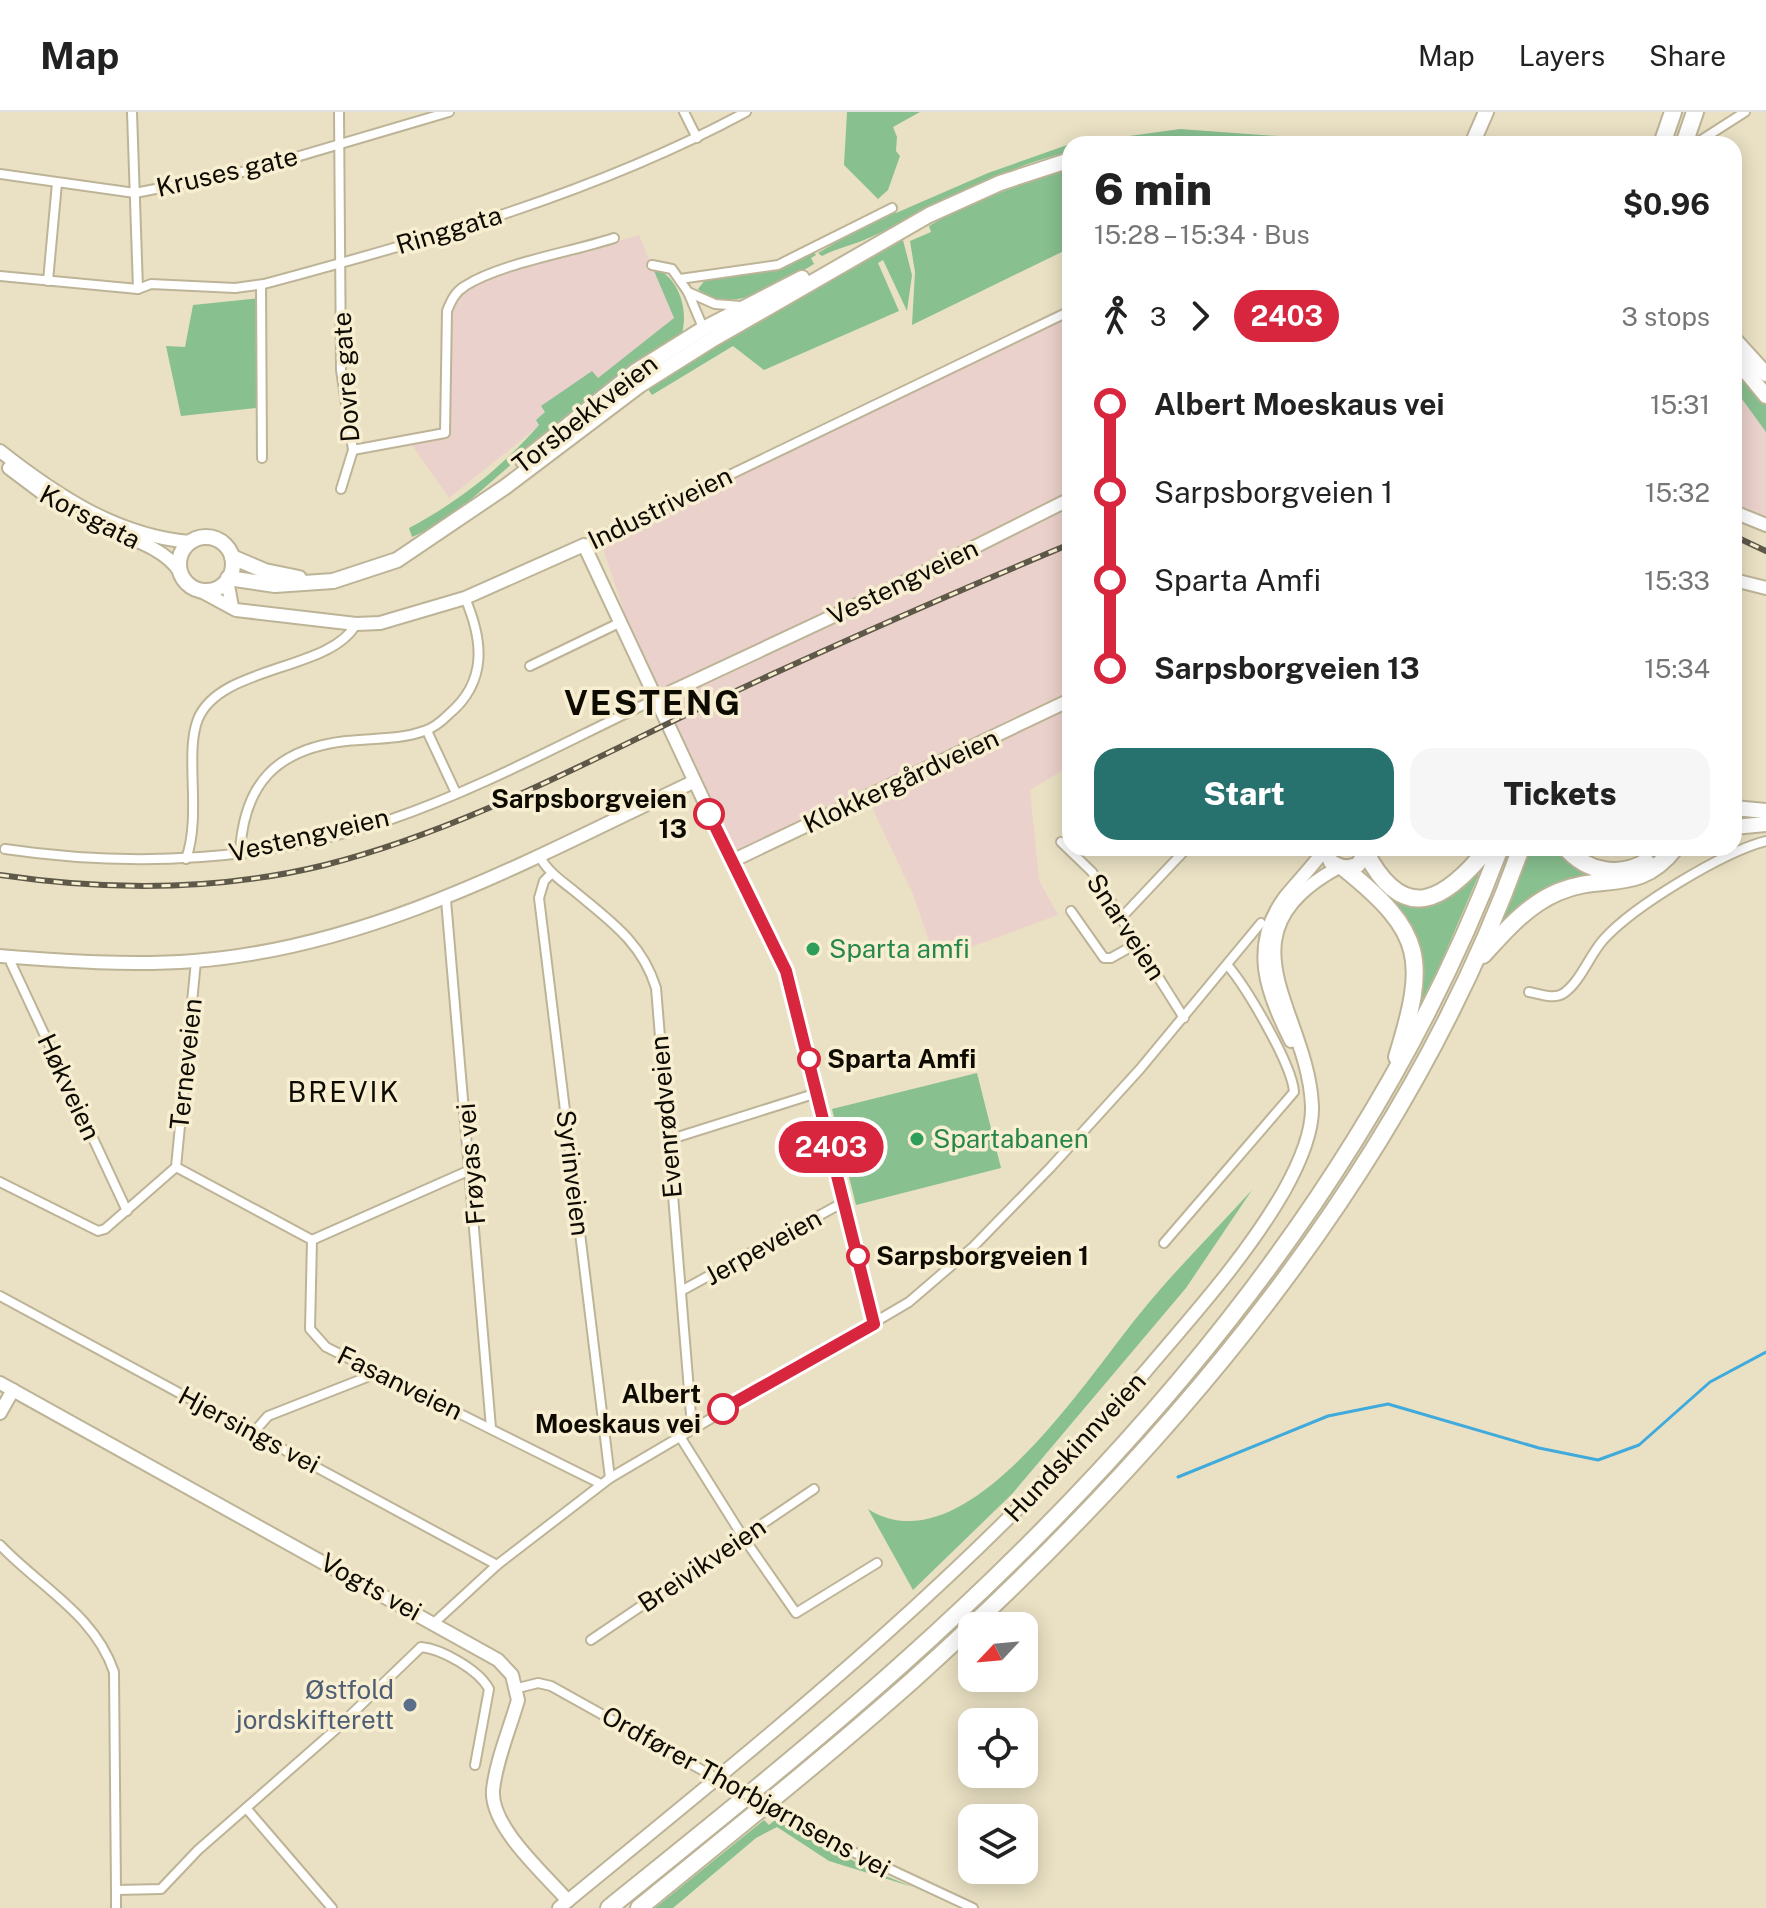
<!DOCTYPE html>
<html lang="en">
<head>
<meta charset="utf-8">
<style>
  body { margin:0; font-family:"Public Sans",sans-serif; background:#f6f6f6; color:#222; height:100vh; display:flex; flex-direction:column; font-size:30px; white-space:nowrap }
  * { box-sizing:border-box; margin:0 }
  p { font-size:26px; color:#767676 }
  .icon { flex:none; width:44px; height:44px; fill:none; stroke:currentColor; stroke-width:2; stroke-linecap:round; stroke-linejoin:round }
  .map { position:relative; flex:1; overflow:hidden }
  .details { position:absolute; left:1062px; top:24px; width:680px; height:720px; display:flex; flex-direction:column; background:#fff; border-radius:24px; box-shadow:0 4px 20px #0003 }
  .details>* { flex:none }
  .badge { padding:0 16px; border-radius:26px; font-size:28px; line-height:52px }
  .needle { width:52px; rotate:244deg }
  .buttons { position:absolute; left:958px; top:1500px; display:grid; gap:16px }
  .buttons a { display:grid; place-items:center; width:80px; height:80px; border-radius:16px; background:#fff; box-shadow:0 4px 20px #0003; font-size:40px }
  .map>.badge { position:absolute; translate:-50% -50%; box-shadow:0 0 0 4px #fff }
  .legs { display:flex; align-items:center; gap:12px; height:88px; padding:0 32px; font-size:26px }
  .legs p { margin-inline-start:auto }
  .summary { display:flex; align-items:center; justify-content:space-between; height:136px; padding:0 32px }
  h1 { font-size:44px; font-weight:800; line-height:60px }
  .action { display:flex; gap:16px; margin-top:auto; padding:16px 32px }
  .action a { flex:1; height:92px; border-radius:24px; background:#27716e; color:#fff; font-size:32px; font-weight:800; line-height:92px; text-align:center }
  .action a+a { background:#f6f6f6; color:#222 }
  ul { padding:0 32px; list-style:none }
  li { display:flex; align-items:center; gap:28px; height:88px; font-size:30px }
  li i { display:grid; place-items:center; width:12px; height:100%; margin:0 10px; background:currentColor }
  li i::after { content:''; width:20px; height:20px; margin:-10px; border:6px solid; border-radius:50%; background:#fff }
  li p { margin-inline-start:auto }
  li:first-child i { background:linear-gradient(#0000 50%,currentColor 0) }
  li:last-child i { background:linear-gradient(currentColor 50%,#0000 0) }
  header { display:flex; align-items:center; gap:48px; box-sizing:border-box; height:112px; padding:0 40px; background:#fff; border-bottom:2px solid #e0e0e0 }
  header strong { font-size:38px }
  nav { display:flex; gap:44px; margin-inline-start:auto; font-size:28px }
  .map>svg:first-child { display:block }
</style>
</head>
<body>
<header>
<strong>Map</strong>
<nav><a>Map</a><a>Layers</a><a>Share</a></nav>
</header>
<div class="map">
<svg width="1766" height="1796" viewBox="0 0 1766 1796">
  <rect width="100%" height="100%" fill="#eae1c4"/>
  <!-- industrial -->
  <g fill="#ebd1cb">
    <polygon points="639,123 674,206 449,386 409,329 445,321 447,199 464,174"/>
    <polygon points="1070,199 1070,588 1060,594 1070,614 1070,654 1030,678 1039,768 1058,803 936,848 912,780 867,685 732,749 654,588 601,431 757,349"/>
    <polygon points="1734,254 1766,292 1766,415 1734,400"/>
  </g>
  <!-- green -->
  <g fill="#88c090">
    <polygon points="847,0 920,0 893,15 897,25 896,39 900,44 888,78 878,87 844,53"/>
    <polygon points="1180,17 1277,24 1315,32 1178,27 1071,32"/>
    <path d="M1070,32V40C997,56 938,95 871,125C852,134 839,135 822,144L818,141L887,100L896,101L988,61Z"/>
    <polygon points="1070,55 1070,136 912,213 915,160 910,129 931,120 929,114 963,94"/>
    <polygon points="903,128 912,163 907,199 883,148 878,151 899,199 764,258 733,234 652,283 646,274"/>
    <path d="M814,140L816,143L811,146L814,152C784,170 730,206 698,177L705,168L773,158Z"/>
    <path d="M659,158C681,170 689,202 681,224L569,302L445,410L412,425L409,416C460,389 501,356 539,313L536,308L545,300L541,294L592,259L598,266L674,206L654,159Z"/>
    <polygon points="261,186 256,296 181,304 166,234 185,235 193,193"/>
    <polygon points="1734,254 1766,292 1766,320 1734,276"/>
    <polygon points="1531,736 1559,736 1596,761 1500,816"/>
    <path d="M1485,748L1440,853L1412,908C1429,854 1425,831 1388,788L1392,785C1447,801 1447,785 1485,748Z"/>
    <polygon points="977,961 1001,1056 856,1093 832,997"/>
    <path d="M1252,1078L1186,1176L1012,1382L913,1478L868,1397C965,1459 1087,1266 1138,1204C1173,1160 1214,1120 1252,1078Z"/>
    <polygon points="764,1708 769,1713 775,1708 873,1759 913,1775 829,1749 777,1715 756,1726 673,1796 655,1796"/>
  </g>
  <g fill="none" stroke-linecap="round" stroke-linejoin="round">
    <!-- stream -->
    <polyline stroke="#3faadb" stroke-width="3" points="1178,1365 1328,1304 1388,1292 1539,1336 1598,1348 1639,1333 1710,1270 1766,1240"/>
    <defs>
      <g id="street">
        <polyline points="132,0 138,177"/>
        <polyline points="339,0 341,258 353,338 341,377"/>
        <polyline points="684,0 697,26"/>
        <polyline points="1695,32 1745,0"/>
        <polyline points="0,62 135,81 252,58 449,0"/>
        <polyline points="652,153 672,157 688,180 704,218"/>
        <path d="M0,164L138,177L151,172L235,176L264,172C428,128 596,81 746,0"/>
        <polyline points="680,167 778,153 892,96"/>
        <polyline points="48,169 57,71"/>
        <polyline points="261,173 262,346"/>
        <polyline points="688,180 715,192 741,194"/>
        <path d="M353,338L445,321L447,199C451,189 455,180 465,174C501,151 572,140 614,126"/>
        <polyline points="584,433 1070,199"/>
        <polyline points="530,554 619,511"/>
        <polyline points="427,619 456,681"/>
        <polyline points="1061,730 1092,760 1184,906"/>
        <path d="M5,737C134,756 265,749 389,708C480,677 567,629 654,588"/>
        <path d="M240,740C244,672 276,637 346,629C372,626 399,628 424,619C434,616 442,609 449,602C488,569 483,528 465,486"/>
        <path d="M539,743C546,758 560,768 573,778C609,808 642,830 656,876L692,1315"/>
        <path d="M186,747C202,702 184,642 198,607C220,553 331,559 356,512"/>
        <polyline points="732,749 786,859 792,880 874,1212"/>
        <polyline points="552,761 544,769 539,786 610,1366"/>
        <polyline points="446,788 491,1316"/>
        <polyline points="1071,799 1104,846 1111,846 1136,832"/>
        <polyline points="1121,806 1187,736"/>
        <polyline points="11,851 127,1099"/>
        <path d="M1529,880C1540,882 1554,888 1564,881C1581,869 1590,842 1604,827C1634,794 1723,740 1766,729"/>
        <polyline points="668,1028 817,981"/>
        <polyline points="176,1055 196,849"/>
        <polyline points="0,1070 98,1119 105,1117 176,1055 312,1128 310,1217 326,1235 601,1372"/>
        <polyline points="312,1128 470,1058"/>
        <path d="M1164,1131L1294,980C1292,952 1247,877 1229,855"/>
        <polyline points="681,1179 844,1090"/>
        <polyline points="0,1184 497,1453"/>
        <polyline points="253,1321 268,1304 380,1260"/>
        <polyline points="679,1323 743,1425 796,1501 877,1451"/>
        <path d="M0,1433C40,1475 95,1503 114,1560L116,1778"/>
        <polyline points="435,1510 497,1453 610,1366 909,1190 973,1135 1050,1056 1140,957 1261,811"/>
        <polyline points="591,1528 814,1377"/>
        <polyline points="518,1576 538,1571 551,1574 673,1642"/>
        <polyline points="246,1696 332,1796"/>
        <polyline points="838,1733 973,1796"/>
        <path d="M116,1796V1778L161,1777L198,1738L335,1618L421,1535C442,1537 479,1558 489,1577L475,1653"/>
      </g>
      <g id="secondary">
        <path d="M0,339C56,383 117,424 190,430"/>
        <polyline points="9,356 45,383"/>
        <polyline points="1734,400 1766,413"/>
        <path d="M103,415C129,426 165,436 180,460"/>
        <polyline points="227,468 232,495"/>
        <polyline points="1734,468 1766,476"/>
        <polyline points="199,478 236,498 356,512 380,511 465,486 584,433 732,749 1070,588"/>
        <polyline points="654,588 889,478 1070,387"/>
        <path d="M0,844C65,849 129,854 194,849C374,835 533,746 693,670"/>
        <path d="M1291,929C1266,880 1249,834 1285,785C1298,769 1313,754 1325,737"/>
        <path d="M0,1271L498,1548L512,1563L518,1588C510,1616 496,1649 493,1678C490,1715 545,1762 568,1789"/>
        <polyline points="0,1301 13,1278"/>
        <path d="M559,1796C765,1627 970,1464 1144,1261C1193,1203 1246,1145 1284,1079C1298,1054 1313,1022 1312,994C1308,898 1214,823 1339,755"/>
      </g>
      <g id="primary">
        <polyline points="1472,32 1486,0"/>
        <polyline points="1734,227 1766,262"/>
        <polyline points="1734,245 1766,284"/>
        <polyline points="523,349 636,259 703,217 802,166"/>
        <circle cx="206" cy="452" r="27"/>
        <polyline points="232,445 265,459 299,466"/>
        <polyline points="228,466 275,473 333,469 397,448 505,375 640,273 710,229 929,103 1000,71 1070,48"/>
        <polyline points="1734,696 1766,699"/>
        <polyline points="1734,715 1766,712"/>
        <polyline points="1325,736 1331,750 1344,756 1358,753 1367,736"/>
      </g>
      <g id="highway">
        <polyline points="1662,32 1673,0"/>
        <polyline points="1684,32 1695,0"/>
        <path d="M1566,736C1587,760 1619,766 1646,750"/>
        <path d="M1366,741C1405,815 1446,788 1488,736"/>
        <path d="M1344,756C1425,821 1427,848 1397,945"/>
        <path d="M1483,843C1505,819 1527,793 1558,780C1604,760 1638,783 1675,736"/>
        <path d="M609,1796C708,1716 807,1637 902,1552C1156,1325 1379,1057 1500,736"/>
        <path d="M639,1796C732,1720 825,1646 914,1567C1169,1337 1404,1063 1521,736"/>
      </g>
    </defs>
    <!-- street casing -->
    <use href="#street" stroke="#bdb498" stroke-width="12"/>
    <!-- secondary casing -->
    <use href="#secondary" stroke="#bdb498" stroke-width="16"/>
    <!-- primary casing -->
    <use href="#primary" stroke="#bdb498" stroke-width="18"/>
    <!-- highway casing -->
    <use href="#highway" stroke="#bdb498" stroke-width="20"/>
    <!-- street -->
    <use href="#street" stroke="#fff" stroke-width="8"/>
    <!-- secondary -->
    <use href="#secondary" stroke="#fff" stroke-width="12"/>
    <!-- primary -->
    <use href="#primary" stroke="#fff" stroke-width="14"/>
    <!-- highway -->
    <use href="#highway" stroke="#fff" stroke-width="16"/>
    <defs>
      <g id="rail">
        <polyline points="1734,424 1766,439"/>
        <path d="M0,763C108,779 219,779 325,753C464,718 592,647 721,586C836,532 953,481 1070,432"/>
      </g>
    </defs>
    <!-- rail casing -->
    <use href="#rail" stroke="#5e5849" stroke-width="6"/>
    <!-- rail -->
    <use href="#rail" stroke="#f8eed1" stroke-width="3" stroke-dasharray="9" stroke-linecap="butt"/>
    <defs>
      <polyline id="street-bridge" points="673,1642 838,1733"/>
    </defs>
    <!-- street-bridge casing -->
    <use href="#street-bridge" stroke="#bdb498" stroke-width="12" stroke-linecap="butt"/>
    <!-- street-bridge -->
    <use href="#street-bridge" stroke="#fff" stroke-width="8"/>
  </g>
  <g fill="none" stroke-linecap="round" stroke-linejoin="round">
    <defs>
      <polyline id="line-1" points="709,702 786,859 874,1212 723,1297"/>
    </defs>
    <!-- line-1 casing -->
    <use href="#line-1" stroke="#fff" stroke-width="18"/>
    <!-- line-1 -->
    <use href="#line-1" stroke="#d7263d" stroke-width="12"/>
  </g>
  <!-- markers -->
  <g fill="#fff" stroke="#d7263d" stroke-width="4">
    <circle cx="709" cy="702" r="14"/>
    <circle cx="809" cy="947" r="10"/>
    <circle cx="858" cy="1144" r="10"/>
    <circle cx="723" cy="1297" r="14"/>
  </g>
  <g fill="#2e9e5b" stroke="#f8eed1" stroke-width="3">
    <circle cx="813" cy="837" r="8"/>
    <circle cx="917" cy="1027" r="8"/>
  </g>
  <circle fill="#5c6f8a" stroke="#f8eed1" stroke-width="3" cx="410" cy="1593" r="8"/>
  <g text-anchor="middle" stroke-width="7" stroke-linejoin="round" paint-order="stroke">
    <!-- street labels -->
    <g font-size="26" fill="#0e0b03" stroke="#f8eed1">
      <text transform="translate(227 60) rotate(-13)" y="9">Kruses gate</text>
      <text transform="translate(449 118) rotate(-17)" y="9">Ringgata</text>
      <text transform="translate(346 265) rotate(-94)" y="9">Dovre gate</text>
      <text transform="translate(585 302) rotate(-38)" y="9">Torsbekkveien</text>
      <text transform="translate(660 396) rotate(-26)" y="9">Industriveien</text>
      <text transform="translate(90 405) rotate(27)" y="9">Korsgata</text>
      <text transform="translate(903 470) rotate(-26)" y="9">Vestengveien</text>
      <text transform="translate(901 669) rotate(-25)" y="9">Klokkergårdveien</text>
      <text transform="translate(309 723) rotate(-13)" y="9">Vestengveien</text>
      <text transform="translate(1126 815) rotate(57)" y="9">Snarveien</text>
      <text transform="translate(186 952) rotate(-84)" y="9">Terneveien</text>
      <text transform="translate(69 975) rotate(65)" y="9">Høkveien</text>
      <text transform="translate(666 1005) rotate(-95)" y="9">Evenrødveien</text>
      <text transform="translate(471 1052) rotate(-95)" y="9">Frøyas vei</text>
      <text transform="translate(573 1061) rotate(83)" y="9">Syrinveien</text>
      <text transform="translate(763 1135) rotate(-29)" y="9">Jerpeveien</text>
      <text transform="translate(400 1271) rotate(26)" y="9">Fasanveien</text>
      <text transform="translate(249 1318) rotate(28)" y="9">Hjersings vei</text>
      <text transform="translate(1075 1335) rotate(-47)" y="9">Hundskinnveien</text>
      <text transform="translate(702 1453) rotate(-34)" y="9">Breivikveien</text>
      <text transform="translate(371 1475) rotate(29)" y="9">Vogts vei</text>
      <text transform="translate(746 1680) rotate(29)" y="9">Ordfører Thorbjørnsens vei</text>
    </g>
    <!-- stop labels -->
    <g font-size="26" font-weight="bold" fill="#0e0b03" stroke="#f8eed1" text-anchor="end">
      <text x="687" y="696">Sarpsborgveien<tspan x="687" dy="30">13</tspan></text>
      <text x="827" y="956" text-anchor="start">Sparta Amfi</text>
      <text x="876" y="1153" text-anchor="start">Sarpsborgveien 1</text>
      <text x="701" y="1291">Albert<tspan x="701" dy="30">Moeskaus vei</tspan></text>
    </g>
    <!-- leisure labels -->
    <g font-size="26" fill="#27864d" stroke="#f8eed1" text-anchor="start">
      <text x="829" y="846">Sparta amfi</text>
      <text x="933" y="1036">Spartabanen</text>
    </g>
    <!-- service labels -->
    <g font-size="26" fill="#4e5e75" stroke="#f8eed1" text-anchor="end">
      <text x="394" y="1587">Østfold<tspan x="394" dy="30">jordskifterett</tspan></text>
    </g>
    <!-- neighbourhood labels -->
    <g font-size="28" letter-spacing="2" fill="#0e0b03" stroke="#f8eed1">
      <text x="344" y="990">BREVIK</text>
    </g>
    <!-- district labels -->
    <g font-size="34" font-weight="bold" letter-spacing="2" fill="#0e0b03" stroke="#f8eed1">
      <text x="653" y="603">VESTENG</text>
    </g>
  </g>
</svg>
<div class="buttons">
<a><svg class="needle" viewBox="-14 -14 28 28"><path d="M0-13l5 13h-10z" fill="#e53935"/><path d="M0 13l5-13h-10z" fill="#767676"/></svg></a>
<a><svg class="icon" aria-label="locate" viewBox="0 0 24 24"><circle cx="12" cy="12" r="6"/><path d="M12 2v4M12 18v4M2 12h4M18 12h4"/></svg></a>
<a><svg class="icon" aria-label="layers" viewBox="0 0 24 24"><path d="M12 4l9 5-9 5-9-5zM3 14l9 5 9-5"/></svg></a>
</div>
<b class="badge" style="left:831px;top:1035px;background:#d7263d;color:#fff">2403</b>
<section class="details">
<div class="summary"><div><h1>6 min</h1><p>15:28 – 15:34 · Bus</p></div><b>$0.96</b></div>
<div class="legs"><svg class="icon" aria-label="walk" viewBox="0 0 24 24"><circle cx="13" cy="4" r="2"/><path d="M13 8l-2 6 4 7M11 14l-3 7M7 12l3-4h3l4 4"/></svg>3<svg class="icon" aria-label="forward" viewBox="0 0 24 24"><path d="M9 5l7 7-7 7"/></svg><b class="badge" style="background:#d7263d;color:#fff">2403</b><p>3 stops</p></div>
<ul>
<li><i style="color:#d7263d"></i><b>Albert Moeskaus vei</b><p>15:31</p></li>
<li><i style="color:#d7263d"></i><span>Sarpsborgveien 1</span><p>15:32</p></li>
<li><i style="color:#d7263d"></i><span>Sparta Amfi</span><p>15:33</p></li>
<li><i style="color:#d7263d"></i><b>Sarpsborgveien 13</b><p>15:34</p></li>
</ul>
<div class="action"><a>Start</a><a>Tickets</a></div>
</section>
</div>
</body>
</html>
